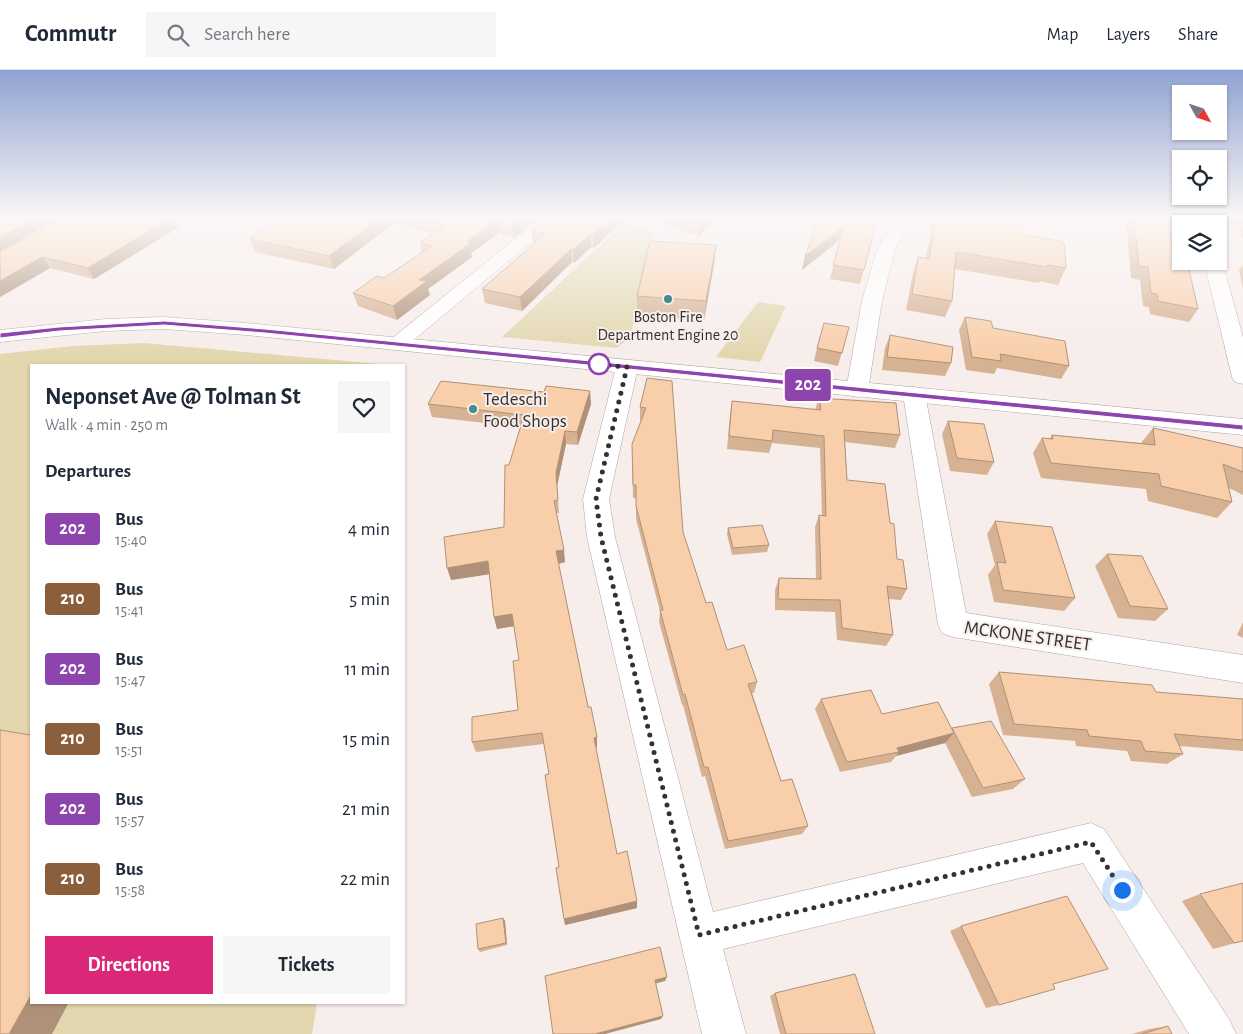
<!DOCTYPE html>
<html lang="en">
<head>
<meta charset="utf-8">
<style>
  body { margin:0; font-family:"Alegreya Sans",sans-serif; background:#f6f6f7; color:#1f2937; height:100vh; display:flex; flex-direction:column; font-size:19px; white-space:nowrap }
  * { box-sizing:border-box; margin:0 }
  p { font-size:16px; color:#747a83 }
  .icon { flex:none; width:28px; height:28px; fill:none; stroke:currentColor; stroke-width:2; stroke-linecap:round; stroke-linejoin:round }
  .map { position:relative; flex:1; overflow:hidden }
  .panel { position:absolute; left:30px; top:294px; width:375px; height:640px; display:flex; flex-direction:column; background:#fff; border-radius:0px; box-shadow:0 1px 4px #0004 }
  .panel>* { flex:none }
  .badge { padding:0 10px; border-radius:4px; font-size:18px; line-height:32px }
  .needle { width:32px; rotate:130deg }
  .tools { position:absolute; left:1172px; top:15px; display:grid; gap:10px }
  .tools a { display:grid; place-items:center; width:55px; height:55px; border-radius:0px; background:#fff; box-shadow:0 1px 4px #0004; font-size:25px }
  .you { position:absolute; width:25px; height:25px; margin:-12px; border:4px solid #fff; border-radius:50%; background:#1a73e8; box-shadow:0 0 0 8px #1a73e833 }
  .map>.badge { position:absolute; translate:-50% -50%; box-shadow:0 0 0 2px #fff }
  h2 { padding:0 15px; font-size:19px; line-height:45px }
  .round { display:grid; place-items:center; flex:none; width:52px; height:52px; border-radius:0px; background:#f6f6f7 }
  .overview { display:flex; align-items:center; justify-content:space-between; height:85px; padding:0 15px }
  h1 { font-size:24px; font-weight:600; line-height:38px }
  .button { display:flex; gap:10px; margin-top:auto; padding:10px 15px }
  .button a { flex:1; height:58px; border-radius:0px; background:#db2777; color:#fff; font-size:20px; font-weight:600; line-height:58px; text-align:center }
  .button a+a { background:#f6f6f7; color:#1f2937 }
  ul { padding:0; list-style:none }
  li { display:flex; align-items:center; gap:15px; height:70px; padding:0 15px }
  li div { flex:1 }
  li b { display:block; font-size:19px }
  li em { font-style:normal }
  li .badge { min-width:55px; font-weight:700; text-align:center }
  header { display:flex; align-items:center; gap:30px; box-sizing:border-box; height:70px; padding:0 25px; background:#fff; border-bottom:1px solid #e0e1e3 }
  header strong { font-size:24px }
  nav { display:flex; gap:28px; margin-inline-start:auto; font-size:18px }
  .search { width:350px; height:45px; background:#f6f6f7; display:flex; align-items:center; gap:12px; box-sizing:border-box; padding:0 18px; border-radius:0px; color:#747a83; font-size:19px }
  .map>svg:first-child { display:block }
</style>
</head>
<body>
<header>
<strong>Commutr</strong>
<div class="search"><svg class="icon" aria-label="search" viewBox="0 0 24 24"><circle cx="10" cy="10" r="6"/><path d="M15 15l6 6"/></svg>Search here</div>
<nav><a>Map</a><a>Layers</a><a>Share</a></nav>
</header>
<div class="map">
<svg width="1243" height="964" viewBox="0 0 1243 964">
  <rect width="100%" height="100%" fill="#f7edeb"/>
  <!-- green -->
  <g fill="#e2d7af">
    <polygon points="624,153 655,163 630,268 616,278 502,267"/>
    <polygon points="758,232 786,236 760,292 716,287"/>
    <polygon points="144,273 391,295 31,295 31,932 317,933 312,964 0,964 0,284 73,276"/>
  </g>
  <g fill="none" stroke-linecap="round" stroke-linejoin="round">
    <defs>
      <g id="street">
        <polygon points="540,149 559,149 404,278 397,280 390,278 387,274 390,270"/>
        <polygon points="901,149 918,149 898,173 894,183 882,231 868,320 865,325 857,327 849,325 846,320 862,231 876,183 884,168"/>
        <polygon points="627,291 635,292 638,297 609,429 615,467 713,842 1091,753 1104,759 1229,949 1236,964 1189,964 1083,793 723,879 746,964 702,964 587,467 583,429 616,297 619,292"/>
        <polygon points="914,317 922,319 925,324 966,543 1243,585 1243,613 953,567 942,563 938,554 903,324 906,319"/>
      </g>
      <g id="secondary">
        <polygon points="1192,149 1208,149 1209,154 1193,154"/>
        <polygon points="1219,187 1222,191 1243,267 1243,314 1235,312 1232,307 1204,191 1219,191"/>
        <polygon points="164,247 246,253 1243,349 1243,365 246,265 164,259 106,261 0,272 0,260 106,249"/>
      </g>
    </defs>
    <!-- street casing -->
    <use href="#street" stroke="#ada4a3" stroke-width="1"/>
    <!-- secondary casing -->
    <use href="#secondary" stroke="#ada4a3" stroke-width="1"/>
    <!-- street -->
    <use href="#street" fill="#fff" fill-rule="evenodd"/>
    <!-- secondary -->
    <use href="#secondary" fill="#fff" fill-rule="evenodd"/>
  </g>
  <!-- wall -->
  <g fill="#d6b293">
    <polygon points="68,149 182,149 176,153 179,157 94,209 50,198 0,227 0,181"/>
    <polygon points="279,149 536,149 514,168 499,163 471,183 472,187 428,219 430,225 397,250 358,236 353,223 384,208 422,182 420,172 432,164 394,153 334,199 255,182 250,169"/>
    <polygon points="545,149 625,149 594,178 591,177 574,193 572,192 522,241 485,233 482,219 534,174 533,173 531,160"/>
    <polygon points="658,149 715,149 699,166 658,152"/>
    <polygon points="877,149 860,214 830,209 840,170 802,200 805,186"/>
    <polygon points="933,149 1016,149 1016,163 1066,198 1058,215 1040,211 1039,213 955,199 952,231 945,247 906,240 913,203 918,187 926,188"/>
    <polygon points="1126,149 1168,149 1173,179 1198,239 1189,252 1150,244 1149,237 1143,236 1140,210 1131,208"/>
    <polygon points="1226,149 1243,149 1243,170 1239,156 1228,155"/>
    <polygon points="716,175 714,194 704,250 637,245 637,226"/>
    <polygon points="1243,195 1243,219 1239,200"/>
    <polygon points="965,247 993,258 1069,296 1061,309 997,298 994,304 966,300 959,260"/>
    <polygon points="849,257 838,296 814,291 817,278"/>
    <polygon points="890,265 951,293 945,306 882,300 885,278"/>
    <polygon points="647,308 683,462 706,533 727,580 757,612 754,623 752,623 781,711 808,756 802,764 725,779 705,706 702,707 683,635 682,635 659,552 660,541 636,449 636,428 633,428 632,387 641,351 640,350 640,337"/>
    <polygon points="819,328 900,365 895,378 845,372 847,410 890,453 897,489 907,519 901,530 888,529 893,565 886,576 837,570 835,542 775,540 775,520 779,508 816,509 815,457 819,445 822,446 820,378 772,373 769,383 727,379 730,344 732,331 815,340"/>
    <polygon points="428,334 591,334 578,375 566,374 557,416 559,443 556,443 565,492 558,494 597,677 596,678 617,784 637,831 637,838 565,855 549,704 544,674 476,682 472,672 518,640 519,590 514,556 497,559 494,547 489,504 451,510 504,457 509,395 521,357 432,347"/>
    <polygon points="948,351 994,392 987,405 950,401 942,364"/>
    <polygon points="1153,358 1243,378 1243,425 1229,418 1232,432 1217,448 1148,431 1146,419 1041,408 1033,383 1042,368 1050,368 1052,365 1141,373"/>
    <polygon points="995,451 1075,528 1064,541 994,532 988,505 995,495 987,464"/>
    <polygon points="728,458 769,475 767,482 732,485 727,464"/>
    <polygon points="1107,484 1168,539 1155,551 1118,548 1095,496"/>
    <polygon points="1243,552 1243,568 1237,565"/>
    <polygon points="999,602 1156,622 1243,629 1243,681 1179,676 1183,684 1167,694 1131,691 1127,681 1076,676 1075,671 1003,665 989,614"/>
    <polygon points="821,629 882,644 952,659 1025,709 1013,719 972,727 945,673 896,686 891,692 840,702 815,639"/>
    <polygon points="1200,824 1243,871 1213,879 1182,831"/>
    <polygon points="503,848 505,851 507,875 480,882 478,879"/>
    <polygon points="961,856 1053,914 999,935 986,938 950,861"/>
    <polygon points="775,923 875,964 780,964 770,926"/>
    <polygon points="1168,956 1172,964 1132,964 1149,959"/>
  </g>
  <!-- shaded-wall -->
  <g fill="#ae9178">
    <polygon points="34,149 60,149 0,181 0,167"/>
    <polygon points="168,149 182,149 176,153 179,157 94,209 88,198"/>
    <polygon points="378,149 393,149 394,153 334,199 329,186"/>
    <polygon points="519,149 536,149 514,168 512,155"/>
    <polygon points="610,149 625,149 594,178 593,165"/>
    <polygon points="705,149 715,149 699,166 701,154"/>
    <polygon points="497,150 499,163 471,183 472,187 428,219 430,225 397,250 393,236 419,210 468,171"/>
    <polygon points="844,156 840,169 802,200 805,186"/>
    <polygon points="590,164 591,177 574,193 573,180"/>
    <polygon points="716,175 714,194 704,250 706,231"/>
    <polygon points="571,179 572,192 522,241 520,227"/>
    <polygon points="42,187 50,198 0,227 0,211"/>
    <polygon points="590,321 591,334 578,375 577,362"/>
    <polygon points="565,361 566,374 557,416 559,443 556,403"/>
    <polygon points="564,480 565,492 557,494 556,481"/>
    <polygon points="488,491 491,504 451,510 447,498"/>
    <polygon points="512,544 515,556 497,559 494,547"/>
    <polygon points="954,663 945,673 896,686 899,682 897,678"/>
    <polygon points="597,667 597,677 594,678 594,668"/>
    <polygon points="637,831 637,838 565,855 564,849"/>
    <polygon points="503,848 505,851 507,875 506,873"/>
    <polygon points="667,907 665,911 654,914 655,910"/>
    <polygon points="31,925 31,932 69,932 52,964 9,964"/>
    <polygon points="663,946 661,949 605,964 595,964"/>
  </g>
  <!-- building -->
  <g fill="#f9cfab" stroke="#ae9178">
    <polygon points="0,149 34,149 0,167"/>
    <polygon points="68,149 169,149 88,198 42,187 0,211 0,181"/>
    <polygon points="279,149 378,149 329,186 250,169"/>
    <polygon points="422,149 519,149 512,155 497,150 468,171 470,174 419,210 427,211 393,236 353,223 377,206 384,208 432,176 420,172 445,156"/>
    <polygon points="545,149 610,149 593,165 590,164 573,180 571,179 520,227 482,219 545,164 531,160"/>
    <polygon points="687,149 705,149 701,154"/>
    <polygon points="819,149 877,149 864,200 833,195 844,156 805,186"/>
    <polygon points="936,149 1016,149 1016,163 1064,172 1066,198 1047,195 1047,197 956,182 952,231 912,224 918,187 929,189"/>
    <polygon points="1134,149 1168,149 1173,179 1181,180 1181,191 1187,191 1198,239 1158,231 1157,224 1151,223 1148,197 1139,196"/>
    <polygon points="650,171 716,175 706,231 637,226"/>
    <polygon points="965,247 991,251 993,258 1065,271 1069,296 1000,284 1001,291 972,287"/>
    <polygon points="824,253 849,257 842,283 817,278"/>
    <polygon points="890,265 953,277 951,293 887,287"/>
    <polygon points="647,308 672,311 683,462 706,533 712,532 727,580 744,575 757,612 748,614 781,711 792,709 808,756 728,771 708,697 704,697 685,624 683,625 660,540 663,540 636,436 636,415 633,415 632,374 646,338 640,337"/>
    <polygon points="441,311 544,322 546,316 590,321 577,362 565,361 556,403 558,430 554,431 564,480 556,481 588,637 591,637 597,667 594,668 617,784 627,781 637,831 564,849 556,798 559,797 545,705 549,704 542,663 472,672 472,647 518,640 513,591 519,590 512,544 494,547 488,491 447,498 444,467 504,457 505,395 509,395 524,345 428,334"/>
    <polygon points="819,328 896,333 900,365 844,360 847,410 885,414 890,453 894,454 897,489 903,490 907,519 887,516 893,565 842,558 840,530 778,529 779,508 821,509 819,445 826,446 824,366 773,360 772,371 729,366 732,331 821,340"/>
    <polygon points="948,351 984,354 994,392 957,388"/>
    <polygon points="1153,358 1243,378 1243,402 1223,394 1232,432 1161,416 1159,404 1051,393 1042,368 1053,369 1052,365 1155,375"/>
    <polygon points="995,451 1052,457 1075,528 1003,520 997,492 1006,493"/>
    <polygon points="762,455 769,475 733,478 728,458"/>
    <polygon points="1107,484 1142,486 1168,539 1130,536"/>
    <polygon points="999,602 1152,615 1156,622 1243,629 1243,670 1174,664 1183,684 1145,681 1141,671 1089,666 1087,660 1014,654"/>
    <polygon points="871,620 882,644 938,632 954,663 897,678 899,682 847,692 821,629"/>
    <polygon points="991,651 1025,709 983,718 952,658"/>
    <polygon points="0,660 31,665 31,925 9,964 0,964"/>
    <polygon points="1243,813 1243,871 1234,873 1200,824"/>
    <polygon points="1067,826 1108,899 1053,914 1055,919 999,935 961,856"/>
    <polygon points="503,848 506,873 478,879 476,854"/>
    <polygon points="660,877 667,907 655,910 663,946 595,964 553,964 545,906"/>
    <polygon points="855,904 875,964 786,964 775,923"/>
    <polygon points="1168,956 1172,964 1142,964"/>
  </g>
  <!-- sky -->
  <linearGradient id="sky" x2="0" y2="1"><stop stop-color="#8fa2d1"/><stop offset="0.52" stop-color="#fbf7f6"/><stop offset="1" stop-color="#fbf7f6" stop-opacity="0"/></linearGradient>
  <rect width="1243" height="284" fill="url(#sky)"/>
  <!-- line -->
  <polygon fill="#8e44ad" stroke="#fff" points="164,251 265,259 1243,355 1243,360 265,263 164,255 59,261 0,268 0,263 59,257"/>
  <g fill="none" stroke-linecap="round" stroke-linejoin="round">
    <!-- walk -->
    <polyline stroke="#353130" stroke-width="5" stroke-dasharray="0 9" points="599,294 595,294 627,297 596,429 601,467 699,865 1091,772 1122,820"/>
  </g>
  <!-- markers -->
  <g fill="#448c8c" stroke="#f7edeb" stroke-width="2">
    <circle cx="668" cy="229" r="5"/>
    <circle cx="473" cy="339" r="5"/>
  </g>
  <circle fill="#fff" stroke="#8e44ad" stroke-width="2.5" cx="599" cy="294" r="10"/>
  <g text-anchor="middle" stroke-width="4" stroke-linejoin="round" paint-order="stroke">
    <!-- far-poi labels -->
    <g font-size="16" fill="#353130" stroke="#f7edeb">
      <text x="668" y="252">Boston Fire<tspan x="668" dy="18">Department Engine 20</tspan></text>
    </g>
    <!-- poi labels -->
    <g font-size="19" fill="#353130" stroke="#f7edeb" text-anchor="start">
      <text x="483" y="335">Tedeschi<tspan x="483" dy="22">Food Shops</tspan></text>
    </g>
    <!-- street labels -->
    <g font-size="19" fill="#353130" stroke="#f7edeb">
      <text transform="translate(1028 565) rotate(8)" y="7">MCKONE STREET</text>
    </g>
  </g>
</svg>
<div class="tools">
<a><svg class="needle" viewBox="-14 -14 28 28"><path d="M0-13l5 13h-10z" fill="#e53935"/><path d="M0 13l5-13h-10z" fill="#747a83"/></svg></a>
<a><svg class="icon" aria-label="locate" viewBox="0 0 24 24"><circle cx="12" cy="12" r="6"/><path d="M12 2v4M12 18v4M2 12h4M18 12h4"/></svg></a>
<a><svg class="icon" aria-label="layers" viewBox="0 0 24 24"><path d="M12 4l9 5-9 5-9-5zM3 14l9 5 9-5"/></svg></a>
</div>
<div class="you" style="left:1122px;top:820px"></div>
<b class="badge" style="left:808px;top:315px;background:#8e44ad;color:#fff">202</b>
<section class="panel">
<div class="overview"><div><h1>Neponset Ave @ Tolman St</h1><p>Walk · 4 min · 250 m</p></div><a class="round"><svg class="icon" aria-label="heart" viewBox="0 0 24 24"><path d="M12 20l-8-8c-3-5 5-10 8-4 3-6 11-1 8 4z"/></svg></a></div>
<h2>Departures</h2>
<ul>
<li><span class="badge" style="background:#8e44ad;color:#fff">202</span><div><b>Bus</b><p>15:40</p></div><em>4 min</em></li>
<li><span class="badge" style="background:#8b5e3c;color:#fff">210</span><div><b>Bus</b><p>15:41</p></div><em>5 min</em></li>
<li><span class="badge" style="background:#8e44ad;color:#fff">202</span><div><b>Bus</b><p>15:47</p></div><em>11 min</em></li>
<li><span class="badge" style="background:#8b5e3c;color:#fff">210</span><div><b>Bus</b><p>15:51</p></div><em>15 min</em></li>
<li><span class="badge" style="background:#8e44ad;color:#fff">202</span><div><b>Bus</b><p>15:57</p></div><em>21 min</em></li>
<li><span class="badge" style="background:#8b5e3c;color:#fff">210</span><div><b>Bus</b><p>15:58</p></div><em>22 min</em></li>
</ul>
<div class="button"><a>Directions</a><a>Tickets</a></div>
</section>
</div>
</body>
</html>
